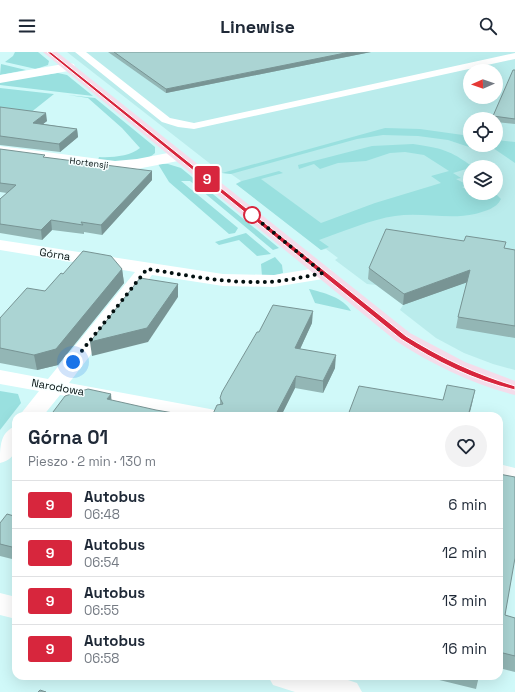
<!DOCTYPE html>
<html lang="pl">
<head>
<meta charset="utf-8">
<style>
  body { margin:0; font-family:"Space Grotesk",sans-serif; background:#f2f2f3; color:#1f2937; height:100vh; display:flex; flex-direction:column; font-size:15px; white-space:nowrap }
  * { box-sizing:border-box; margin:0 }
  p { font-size:13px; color:#747a83 }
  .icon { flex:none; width:22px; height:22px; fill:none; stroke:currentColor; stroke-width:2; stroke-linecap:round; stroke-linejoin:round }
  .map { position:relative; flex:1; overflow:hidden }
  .drawer { position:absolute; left:12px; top:360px; width:491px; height:268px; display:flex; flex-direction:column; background:#fff; border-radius:12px; box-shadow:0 4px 16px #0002 }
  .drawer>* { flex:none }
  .badge { padding:0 8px; border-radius:3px; font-size:14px; line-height:26px }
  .needle { width:26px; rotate:268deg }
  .buttons { position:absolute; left:463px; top:12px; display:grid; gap:8px }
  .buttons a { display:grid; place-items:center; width:40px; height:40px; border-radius:50%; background:#fff; box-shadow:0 4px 16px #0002; font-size:20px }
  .you { position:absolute; width:20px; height:20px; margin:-10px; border:3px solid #fff; border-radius:50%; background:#1a73e8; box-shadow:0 0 0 6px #1a73e833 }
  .map>.badge { position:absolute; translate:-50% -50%; box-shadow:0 0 0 2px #fff }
  .round { display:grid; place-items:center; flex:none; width:42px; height:42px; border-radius:21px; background:#f2f2f3 }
  .summary { display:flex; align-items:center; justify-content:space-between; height:68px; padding:0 16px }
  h1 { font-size:19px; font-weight:700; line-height:30px }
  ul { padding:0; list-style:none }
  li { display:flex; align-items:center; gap:12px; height:48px; padding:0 16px; border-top:1px solid #e0e1e3 }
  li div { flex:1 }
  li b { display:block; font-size:15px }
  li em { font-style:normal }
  li .badge { min-width:44px; font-weight:700; text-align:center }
  header { display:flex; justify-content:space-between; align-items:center; height:52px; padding:0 16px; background:#fff; font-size:18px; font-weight:700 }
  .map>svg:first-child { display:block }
</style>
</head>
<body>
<header><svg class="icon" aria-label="menu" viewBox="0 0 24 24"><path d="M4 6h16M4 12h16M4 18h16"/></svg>Linewise<svg class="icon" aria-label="search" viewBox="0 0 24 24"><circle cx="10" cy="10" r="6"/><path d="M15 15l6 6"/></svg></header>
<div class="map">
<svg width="515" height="640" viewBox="0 0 515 640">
  <rect width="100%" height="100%" fill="#d0f9f9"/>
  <!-- built -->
  <path fill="#baecec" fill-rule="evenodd" d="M67,0H515V318L493,312L464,301L436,286L400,258L403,253L376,233L367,232L335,208L338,206L326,197L321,198L236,132L241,129L231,122L222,121ZM470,19H496V45H470ZM470,67H496V93H470ZM470,115H496V141H470Z"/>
  <!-- green -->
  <g fill="#99e0df">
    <polygon points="15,0 38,0 49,9 48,13 36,17 5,10 13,4"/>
    <polygon points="1,12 26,18 0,23"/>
    <polygon points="58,21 67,23 93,44 0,33 0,29"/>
    <polygon points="0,36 54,42 25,65 0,92"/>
    <path d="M68,43L95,46L155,95V101C143,113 114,109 98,108L99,105C111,106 131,104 140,96L122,76L88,46Z"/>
    <polygon points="385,76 420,77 470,84 470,93 496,93 496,88 515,90 515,111 493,96 469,95 448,88 418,84 383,83 357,87 231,122 222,121"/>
    <path d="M413,92C441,96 450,98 473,115L453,121L461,126L456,127L468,133L462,135L470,139V141H495L501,147C496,157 485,159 475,162C449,168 422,160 395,164C372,167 342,180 319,188L329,195L321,198L236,132L242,129L279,119L283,121L261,127L321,171L375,151L441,131L431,124L449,119L424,103L405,100L390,101L366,109L338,111L320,117L314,112L299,117L298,113L372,94Z"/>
    <polygon points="158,112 168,112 181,116 279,196 273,198 190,129 181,129 238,176 235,181 229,182 169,130"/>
    <polygon points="246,181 271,202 257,204 239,188 219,193 215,190"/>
    <polygon points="275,205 282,213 283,221 276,223 262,224 261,212"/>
    <path d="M309,237C322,240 344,246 351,259L315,251Z"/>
    <polygon points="0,339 18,342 21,351 0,378"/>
  </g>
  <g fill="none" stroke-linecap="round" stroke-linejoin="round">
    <!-- lane -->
    <polygon fill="#fff" fill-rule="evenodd" points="75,0 86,0 170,66 194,71 515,1 515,7 194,77 178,75 162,70"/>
    <!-- street -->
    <g fill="#fff" fill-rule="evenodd">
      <polygon points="69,11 74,12 75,15 74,18 0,31 0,23"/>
      <polygon points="0,94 115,109 137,107 178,99 183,101 186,104 183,107 178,109 137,117 115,119 0,104"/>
      <polygon points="0,188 223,222 274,223 323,215 330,217 333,221 330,225 323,227 274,235 223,234 152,223 69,331 210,357 218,359 222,364 171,364 60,343 43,364 19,364 39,339 0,332 0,318 48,327 135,220 0,198"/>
      <path d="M16,374C16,391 20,406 0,411C0,394 0,380 16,374Z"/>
      <polygon points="499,412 515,416 515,432 499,428"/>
      <polygon points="0,541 16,545 16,567 0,563"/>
      <polygon points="268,624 336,624 357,631 362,640 295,640 273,633"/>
    </g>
    <!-- secondary -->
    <path fill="#f4dcea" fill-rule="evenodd" d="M43,0H57L410,281L465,310L515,329V343C472,332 433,313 396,289Z"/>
  </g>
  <!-- wall -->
  <g fill="#93b6b5">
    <polygon points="108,0 371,0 166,41"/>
    <polygon points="515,18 515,72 496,70 496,67 493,67 493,64"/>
    <polygon points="0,55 47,69 43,72 77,77 78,85 60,100 0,93"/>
    <polygon points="0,97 45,105 152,128 102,183 84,180 84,182 52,178 42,188 0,181 0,147 7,141 0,140"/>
    <polygon points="505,196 515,198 515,286 456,276 458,265 467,230 403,253 368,227 369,216"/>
    <polygon points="122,217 124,231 58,313 37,318 0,311 0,266 45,239 63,222"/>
    <polygon points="312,271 300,297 335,316 323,341 295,336 281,364 220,353 220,346 259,280"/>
    <polygon points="499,422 505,563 515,566 515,620 499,616"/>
    <polygon points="16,461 16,508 0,504 0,471 14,464"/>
    <polygon points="423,624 479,624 476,637"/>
  </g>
  <!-- shaded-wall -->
  <g fill="#789494">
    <polygon points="350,0 371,0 166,41 166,37"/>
    <polygon points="46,61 47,69 34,79 33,71"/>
    <polygon points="77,77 78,85 60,100 59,92"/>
    <polygon points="152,119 152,128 102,183 101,173"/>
    <polygon points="51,168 52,178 42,188 41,178"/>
    <polygon points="122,217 124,231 58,313 37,318 34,303"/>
    <polygon points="470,218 468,230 403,253 404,242"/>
    <polygon points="178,232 178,245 148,290 92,304 90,290"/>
    <polygon points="313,259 312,271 295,308 295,296"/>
    <polygon points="336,303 335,316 323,341 323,329"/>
    <polygon points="296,324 295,336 281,364 275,364"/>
    <polygon points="475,338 472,352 469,364 468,364"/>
    <polygon points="111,342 112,354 107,347"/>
  </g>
  <!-- building -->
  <g fill="#abd4d3" stroke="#789494">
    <polygon points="114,0 350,0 166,37"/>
    <polygon points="513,18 515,18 515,67 493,64"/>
    <polygon points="0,55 46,61 33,71 77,77 59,92 0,84"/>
    <polygon points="0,97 45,103 43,105 152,119 101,173 81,170 83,173 51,168 41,178 0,172 0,147 16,133 0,131"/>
    <polygon points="386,177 464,189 466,184 506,190 504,196 515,198 515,274 458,265 470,218 404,242 369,216"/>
    <polygon points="83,199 111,204 122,217 56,297 34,303 0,296 0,266 27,236 45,239 61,221 63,222"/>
    <polygon points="140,226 178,232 147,276 90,290"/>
    <polygon points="273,253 313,259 295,296 336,303 323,329 296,324 275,364 212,364 217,353 223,352 220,346 222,340 257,280 259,280"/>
    <polygon points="447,333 475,338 468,364 351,364 348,363 359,334 443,348"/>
    <polygon points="88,337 111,342 107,347 156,358 191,364 50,364 65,344"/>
    <polygon points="499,422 515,425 515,506 505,563 515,566 515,604 499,600"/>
    <polygon points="16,461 16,496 0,492 0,471 7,462 14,464"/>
    <polygon points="40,638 46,640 38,640"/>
  </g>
  <!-- line -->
  <path fill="#d7263d" stroke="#fff" d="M47,0H51L406,284C443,307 476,322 515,334V338C473,328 437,310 401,287Z"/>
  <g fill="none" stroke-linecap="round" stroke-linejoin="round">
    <!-- walk -->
    <path stroke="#031010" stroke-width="4" stroke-dasharray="0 7.2" d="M73,310L147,217C185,223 224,231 263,230C283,230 303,225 323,221L252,163"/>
  </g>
  <!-- markers -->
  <circle fill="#fff" stroke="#d7263d" stroke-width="2" cx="252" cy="163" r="8"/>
  <g text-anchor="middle" stroke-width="3" stroke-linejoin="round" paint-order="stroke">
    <!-- far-street labels -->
    <g font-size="9" fill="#031010" stroke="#f7ffff">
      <text transform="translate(89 111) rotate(7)" y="3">Hortensji</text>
    </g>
    <!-- street labels -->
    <g font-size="11" fill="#031010" stroke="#f7ffff">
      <text transform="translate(55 202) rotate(9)" y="4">Górna</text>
      <text transform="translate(58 335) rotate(10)" y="4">Narodowa</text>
    </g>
  </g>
</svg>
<div class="buttons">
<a><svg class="needle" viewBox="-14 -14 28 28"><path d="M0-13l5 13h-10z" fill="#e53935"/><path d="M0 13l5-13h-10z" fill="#747a83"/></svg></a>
<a><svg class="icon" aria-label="locate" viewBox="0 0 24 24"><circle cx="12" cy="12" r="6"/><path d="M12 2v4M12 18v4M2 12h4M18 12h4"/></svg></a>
<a><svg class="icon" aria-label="layers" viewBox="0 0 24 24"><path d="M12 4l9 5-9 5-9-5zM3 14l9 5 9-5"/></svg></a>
</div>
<div class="you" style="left:73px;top:310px"></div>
<b class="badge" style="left:207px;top:127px;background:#d7263d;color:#fff">9</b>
<section class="drawer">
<div class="summary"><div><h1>Górna 01</h1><p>Pieszo · 2 min · 130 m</p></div><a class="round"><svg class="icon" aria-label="heart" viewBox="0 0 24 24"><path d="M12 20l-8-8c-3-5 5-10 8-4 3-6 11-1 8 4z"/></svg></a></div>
<ul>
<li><span class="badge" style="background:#d7263d;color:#fff">9</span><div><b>Autobus</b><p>06:48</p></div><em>6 min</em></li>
<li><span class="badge" style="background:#d7263d;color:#fff">9</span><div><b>Autobus</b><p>06:54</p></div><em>12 min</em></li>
<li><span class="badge" style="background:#d7263d;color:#fff">9</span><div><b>Autobus</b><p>06:55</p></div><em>13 min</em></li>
<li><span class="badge" style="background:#d7263d;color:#fff">9</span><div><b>Autobus</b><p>06:58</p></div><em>16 min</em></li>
</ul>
</section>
</div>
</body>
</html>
